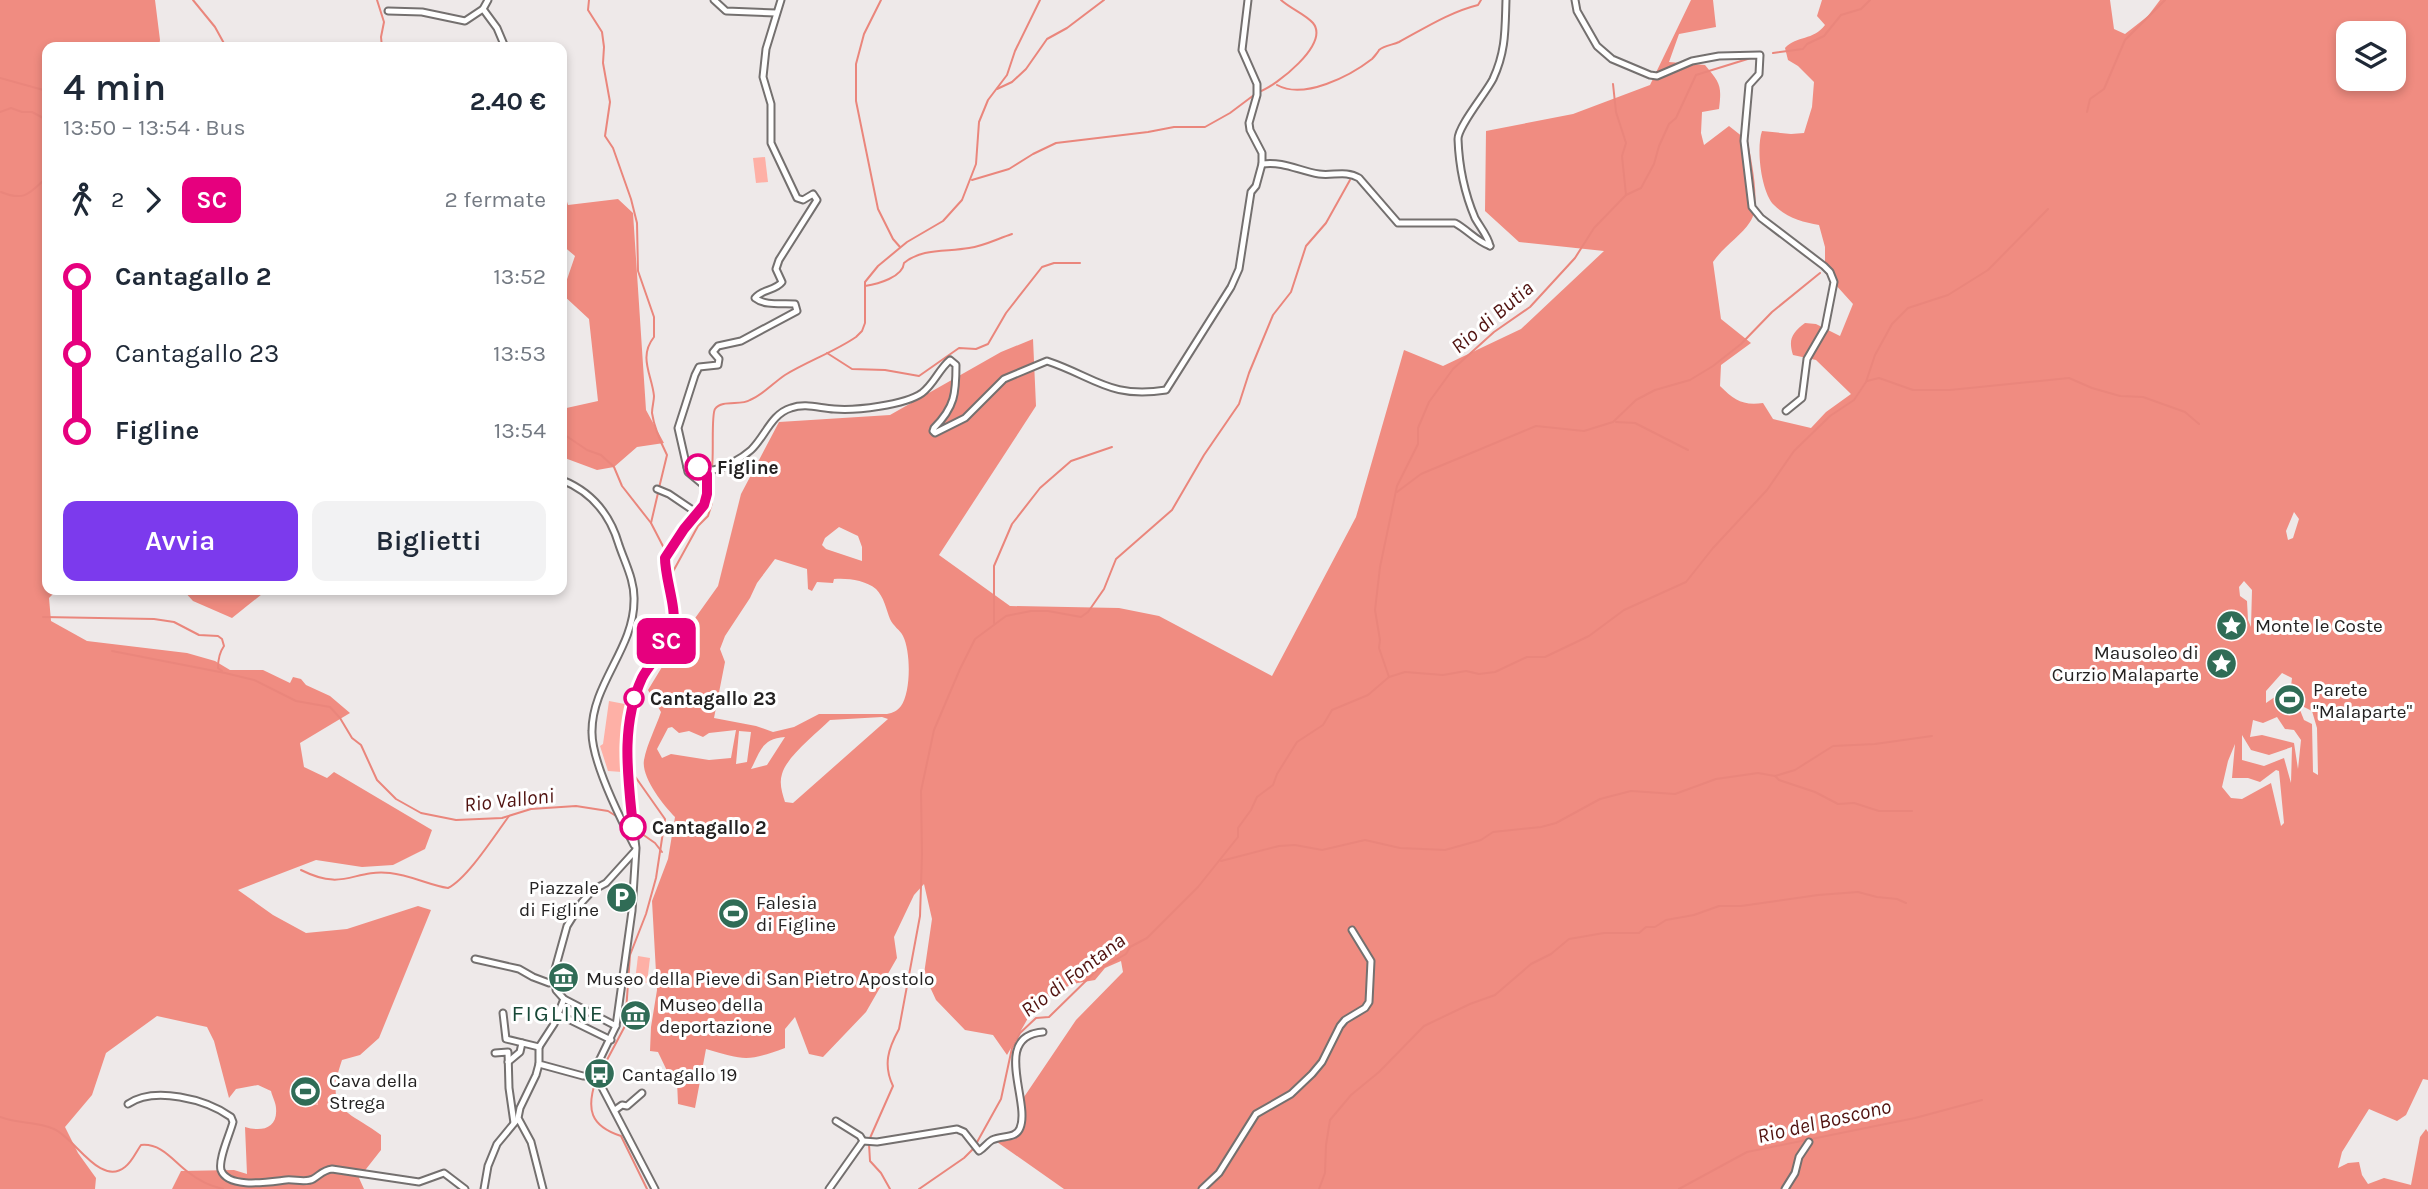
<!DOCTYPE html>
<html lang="it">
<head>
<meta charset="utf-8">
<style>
  body { margin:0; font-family:Karla,sans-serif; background:#f2f2f3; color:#1f2937; height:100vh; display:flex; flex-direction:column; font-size:26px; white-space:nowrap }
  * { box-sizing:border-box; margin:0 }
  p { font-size:23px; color:#747a83 }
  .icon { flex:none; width:38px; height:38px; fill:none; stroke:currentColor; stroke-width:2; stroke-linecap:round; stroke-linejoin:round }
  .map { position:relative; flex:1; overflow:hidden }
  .sheet { position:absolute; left:42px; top:42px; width:525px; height:553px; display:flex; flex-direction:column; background:#fff; border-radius:14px; box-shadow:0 4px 10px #0003 }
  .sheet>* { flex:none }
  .badge { padding:0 14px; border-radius:10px; font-size:24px; line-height:46px }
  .buttons { position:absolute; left:2336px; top:21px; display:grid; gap:14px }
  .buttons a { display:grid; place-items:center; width:70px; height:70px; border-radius:14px; background:#fff; box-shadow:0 4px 10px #0003; font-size:35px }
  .map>.badge { position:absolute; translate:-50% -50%; box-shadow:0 0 0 4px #fff }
  .legs { display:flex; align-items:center; gap:10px; height:77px; padding:0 21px; font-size:23px }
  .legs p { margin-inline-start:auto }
  .summary { display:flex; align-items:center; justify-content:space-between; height:119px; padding:0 21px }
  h1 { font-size:38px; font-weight:600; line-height:52px }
  .action { display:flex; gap:14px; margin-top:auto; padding:14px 21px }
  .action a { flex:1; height:80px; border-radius:14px; background:#7c3aed; color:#fff; font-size:28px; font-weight:600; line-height:80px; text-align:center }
  .action a+a { background:#f2f2f3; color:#1f2937 }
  ul { padding:0 21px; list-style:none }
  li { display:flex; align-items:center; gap:24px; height:77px; font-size:26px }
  li i { display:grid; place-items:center; width:10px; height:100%; margin:0 9px; background:currentColor }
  li i::after { content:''; width:18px; height:18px; margin:-9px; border:5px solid; border-radius:50%; background:#fff }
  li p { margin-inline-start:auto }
  li:first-child i { background:linear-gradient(#0000 50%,currentColor 0) }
  li:last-child i { background:linear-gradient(currentColor 50%,#0000 0) }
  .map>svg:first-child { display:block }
</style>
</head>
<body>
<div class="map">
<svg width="2428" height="1189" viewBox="0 0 2428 1189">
  <rect width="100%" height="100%" fill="#eee9e9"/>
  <!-- green -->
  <g fill="#feb0a6">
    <polygon points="765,157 768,182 756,183 753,158"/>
    <polygon points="609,701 630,705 624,764 622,765 624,769 622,772 608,771 600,746 603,744"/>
    <polygon points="638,956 650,958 647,983 635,981"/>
    <polygon points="301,1077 317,1080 318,1105 304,1104 297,1097 293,1085"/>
  </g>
  <!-- forest -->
  <g fill="#f08c81" fill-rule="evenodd">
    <path d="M0,0H155L160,40L159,47H47V590H57L49,598L51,621L87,641L187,653L215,661L230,670H263L290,683L293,677L301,679L306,685L330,696L350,713L300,743L304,767L327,778L334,772L432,830L425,849L393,865L362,867L316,860L238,890L273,915L306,933L347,929L418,906L431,910L379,1038L360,1055L342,1060C324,1112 346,1109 381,1135V1150L359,1178L364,1189H172L181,1171L234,1170L247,1174L245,1127C261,1132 278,1129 276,1108C276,1103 272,1096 271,1091L258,1085L236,1089L229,1098L214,1041L207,1027L157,1016L106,1053L92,1095L65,1127L78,1153L96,1178L95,1189H0ZM301,1077L317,1080L318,1105L305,1104L297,1097L293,1085Z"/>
    <path d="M1691,0H1713L1716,27L1679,34L1669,62L1705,65C1720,83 1722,85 1719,109L1702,112L1701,133L1704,145L1729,126L1748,141C1751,161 1762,205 1750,222C1741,236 1723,247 1713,262L1721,319L1751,343L1721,365L1720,386C1734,400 1743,406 1763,403L1773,419L1811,428L1826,412L1851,394L1816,360L1793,355C1788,339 1792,333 1805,323L1816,324L1840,336L1853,304L1825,273V247L1819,225C1803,222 1787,218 1774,205C1761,192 1756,148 1762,131L1791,134L1804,133L1812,107L1814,82L1798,66L1788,60L1785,48C1797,35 1813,41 1825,25L1817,16L1822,0H2110L2114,29L2125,34L2148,16L2160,0H2428V1080L2423,1079L2406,1115L2397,1121L2369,1109L2342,1152L2338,1168L2348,1163L2359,1162L2362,1175L2368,1184L2384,1178L2411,1185L2420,1137L2426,1129L2428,1132V1189H1064L997,1142L1015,1139L1025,1123L1024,1097L1076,1020L1123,972L1121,961L1105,968L1095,980L1072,984L1036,1004L1007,1055L993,1035L965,1030L936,1000L924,974L932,919L924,884L914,895L894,937L897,958L866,1012L823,1057L809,1054L795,1017L785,1029V1048C747,1062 744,1060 706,1049L695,1108L678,1104L677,1081L669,1075L658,1052L650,1051L651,1027L657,990L652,901L668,859L675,817C663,805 641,777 644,760C647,744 656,727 661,712L648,690L673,649L718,586L741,494L779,422L890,415L1001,352L1033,339L1036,406L939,555L1010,606L1119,608L1159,616L1272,676L1356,517L1404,350L1443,366L1521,329L1604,251L1519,242L1485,211L1486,131L1573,114L1650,85ZM2348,33H2394V79H2348ZM2294,512L2299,519L2293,538L2288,540L2286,531ZM839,527L858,536L862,547V561L826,549L822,545L825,538ZM775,559L807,569L808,589L812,591L817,582L833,583L834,579C848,578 865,580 876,589C884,597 886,609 890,619C893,626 900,630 903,636C911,652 911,692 901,706C897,711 893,713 887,714H819L794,727L773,732L756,726L714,718L725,662L720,649L725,636L750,598L757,583ZM2244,581L2252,590L2251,627L2248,620L2247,601L2240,596L2239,587ZM2282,673L2292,678L2290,695L2304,707L2312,711L2317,728L2318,775L2313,772L2312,724L2304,720L2300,710L2289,703L2282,692L2266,703V691ZM882,717L888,719L793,803L785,802C782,793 779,783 782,774C787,756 816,734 830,720ZM2277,717L2285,729L2294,730L2301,740L2298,769L2294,743L2262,735L2250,737L2253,720L2263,723ZM672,727L679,733L689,731L703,737L709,733L736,730L731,758L709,760L671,754L662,758L657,749L668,728ZM739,731L751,732L747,762L736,764ZM2242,735L2251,750L2269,755L2292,747L2291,783L2284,758L2264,766L2242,760ZM785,737L767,765L751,769C761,750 762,739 785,737ZM2235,744L2232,778H2248L2260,782L2276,770L2279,771L2284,823L2281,826L2271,783L2242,799L2231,798L2222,787L2228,761Z"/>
    <polygon points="562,185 568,205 618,199 633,213 646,410 664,443 637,447 614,467 597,470 562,457 562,409 598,401 589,319 562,294 575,256 562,245"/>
    <polygon points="183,590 267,590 232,618 193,601"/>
  </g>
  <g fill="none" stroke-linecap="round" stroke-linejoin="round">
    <!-- stream -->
    <g stroke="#ea867c" stroke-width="2">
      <polyline points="193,0 215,27 226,47"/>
      <polyline points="377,0 384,22 381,37 382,47"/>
      <path d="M589,0L588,10L602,32L604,47L603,63L610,102L605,136L613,148L631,199L637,223L638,271L654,317V337C638,357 652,375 654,396C654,401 652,407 652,413C654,427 661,443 667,455L659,488"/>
      <polyline points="881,0 864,34 856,64 856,101 878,209 893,239 900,247"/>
      <polyline points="1773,53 1803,49 1807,44 1824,36 1841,15 1861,9 1870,0"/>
      <polyline points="0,78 47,91"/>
      <polyline points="1613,84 1616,112 1626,143 1622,156 1626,195"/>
      <path d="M1277,85C1304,100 1350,76 1372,59C1373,58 1379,51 1379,50C1385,45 1393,45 1399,42C1425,28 1450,12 1478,5L1481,0"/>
      <polyline points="997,89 1012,82 1026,69 1047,39 1067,28 1104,0"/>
      <path d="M1259,92C1276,86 1330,44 1313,23C1305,14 1291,9 1281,0"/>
      <polyline points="0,112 11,108 22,112 32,112 47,120"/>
      <polyline points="2087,112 2090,99 2104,89 2125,40 2165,0"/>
      <polyline points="972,180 1009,169 1033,154 1056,143 1148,132 1174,127 1205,127 1230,113 1254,95"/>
      <path d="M1,192C25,202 30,193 47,177"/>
      <path d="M865,286C878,284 903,277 904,263C922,248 946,252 969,248C984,246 997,239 1012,234"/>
      <polyline points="827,353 852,369 885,370 919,376 959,348 976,349 988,344 1006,313 1042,267 1054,263 1080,263"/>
      <polyline points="1867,381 1879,378 1913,390 1950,390 2069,378 2092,388 2120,396 2143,397 2185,412 2199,424"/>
      <polyline points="1616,422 1635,423 1688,450"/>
      <polyline points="562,433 587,450 601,455 614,467 622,486 651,523 666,552"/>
      <path d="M712,467C714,455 711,415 715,409C722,399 741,406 750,400C764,394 773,383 785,375C808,361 834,352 856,337L862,331L865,323V282L878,266L907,242L943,221L962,200L976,164L979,122L988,100L1007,75L1015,51L1040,0"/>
      <polyline points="1397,492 1421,474 1536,426 1584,431 1613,422 1636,400 1655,390 1690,380 1713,366 1741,344 1772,312 1820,273"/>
      <polyline points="651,523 658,493"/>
      <polyline points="668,557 670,572"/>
      <polyline points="670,577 698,526 708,516 712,503 711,473"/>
      <path d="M43,617L154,619L174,622L199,635L218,636L222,639L224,646C219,653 218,659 218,668L222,671"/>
      <polyline points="994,623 994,566 1012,524 1040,488 1071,461 1112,447"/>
      <polyline points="112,651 225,673 254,680 296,701 330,707 340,718 352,738 361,745 377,780 396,799 421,813 456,820 502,818 531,809 576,806 608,811 616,816"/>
      <polyline points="1389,677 1379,648 1380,640 1375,610 1380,567 1397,486 1418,444 1418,428 1429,402 1453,369 1494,332 1530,307 1575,258 1594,228 1626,195 1641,188 1654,164 1659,146 1669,124 1676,118 1696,75 1754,57"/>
      <polyline points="1775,776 1795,770 1833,746 1875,744 1932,736"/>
      <polyline points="635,829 655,843 662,852"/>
      <polyline points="1221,861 1279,846 1295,845 1322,850 1365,840 1400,848 1445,850 1481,840 1493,832 1541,827 1556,823 1600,799 1631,791 1675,794 1716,779 1758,773 1775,776 1779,780 1815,792 1838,804 1854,803 1879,811 1912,811"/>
      <path d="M301,870C345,892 352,869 390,873C410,875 429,885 448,888C467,879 495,835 509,816"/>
      <polyline points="599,1075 625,1026 630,955 646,914 656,878 665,819 634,775 631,742 635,705 643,686 675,634 677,621 672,593"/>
      <path d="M596,1080C586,1109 590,1126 621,1136L647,1189"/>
      <path d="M0,1117C17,1124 36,1121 54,1129C75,1138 100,1187 125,1167C132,1162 136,1152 141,1145C162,1143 173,1161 188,1172C198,1180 210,1186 223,1189"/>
      <path d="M870,1138L893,1086C883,1065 888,1049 899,1029L920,916L922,855L921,791L934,730L960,669L975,639L1006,616L1031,611H1048L1081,617L1088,612L1104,589L1116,559L1172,510L1204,455L1239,404L1249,373L1273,315L1291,292L1306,246L1326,223L1350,180"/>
      <polyline points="869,1144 870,1161 881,1173 890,1189"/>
      <polyline points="976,1144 1001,1099 1012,1048 1020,1033 1036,1018 1049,1017 1096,971 1126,954 1130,947 1147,938 1198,887 1238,837 1238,828 1251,810 1257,797 1273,785 1277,774 1297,742 1323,725 1332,710 1368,695 1389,677 1405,672 1443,675 1466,671 1479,674 1495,672 1527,657 1545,657 1589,636 1624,610 1686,582 1713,548 1767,490 1794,451 1830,416 1854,400 1866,382 1875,355 1892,324 1908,308 1948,295 1988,270 2048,209"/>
      <polyline points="919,1189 964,1158 973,1149"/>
      <polyline points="1319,1189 1325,1173 1326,1145 1330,1120 1351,1095 1379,1072 1424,1026 1470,1004 1495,995 1531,964 1551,954 1569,939 1604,933 1639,933 1646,927 1655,927 1666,920 1694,915 1719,906 1741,906 1818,895 1858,892 1877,897 1897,899 1906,903"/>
      <polyline points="1679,1189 1747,1152 1915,1118 1982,1100"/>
    </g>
    <defs>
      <g id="minor">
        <polyline points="714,0 726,11 776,13"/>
        <polyline points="1575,0 1577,11 1597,46 1612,59 1650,75 1657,76 1692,61 1719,56 1760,55 1759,74 1749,85 1744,141 1752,207 1761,218 1824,266 1830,272 1834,282 1825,328 1807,359 1802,398 1786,411"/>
        <polyline points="483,9 497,28 505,47"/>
        <polyline points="388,11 422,12 465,21 483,9 488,0"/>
        <path d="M1262,164C1284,161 1299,171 1319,174C1333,176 1346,170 1359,178L1398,223H1455C1468,230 1476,241 1490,246"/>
        <path d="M1490,246C1488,236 1480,227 1475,218C1464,192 1459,167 1458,139C1458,126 1486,93 1493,79C1506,51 1505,30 1506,0"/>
        <path d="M687,467C697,467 706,471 713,470C725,468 742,458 751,450C765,437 771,414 791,408C805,403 819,408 834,409C855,411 905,405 922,393C934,384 939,369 950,360L956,365C956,393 955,407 934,428L933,431L935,433L965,418L1004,379L1047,361C1095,377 1110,399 1166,390L1231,287L1239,269L1251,192L1256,186L1262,164V153L1250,130L1249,123L1257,95V84L1242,50L1248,0"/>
        <path d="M562,480C592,492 610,514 619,545C625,563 635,581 634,601C634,648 592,684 592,731C591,761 620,818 634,845"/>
        <path d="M706,487L688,472L678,428L695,375L699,367L718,365L719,359L713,352L718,346L741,341L797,311L795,304C782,303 765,306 755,298C762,289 775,291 782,282L776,269L779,260L817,200L813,194L803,200L797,198L771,143V104L763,77L766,49L781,0"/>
        <polyline points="657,489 669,494 697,513"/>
        <polyline points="475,959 519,969 533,977 549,983 552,980 567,926 582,902 593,890 606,883 635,851"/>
        <polyline points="556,970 556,990 564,999 616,1026"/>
        <polyline points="503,1013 506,1039 539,1047"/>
        <polyline points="558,1014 611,1040"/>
        <polyline points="539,1047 539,1064 583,1076 596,1076"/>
        <polyline points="539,1047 554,1024 564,999"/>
        <polyline points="495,1053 508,1052 509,1088 514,1123"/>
        <polyline points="508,1062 520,1052 522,1043"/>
        <polyline points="539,1064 536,1075 520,1108 518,1118 531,1142 543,1189"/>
        <path d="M128,1104C154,1086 206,1099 231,1117L233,1122C230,1134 218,1159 221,1170C228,1189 268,1182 286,1180C294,1179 306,1183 313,1179C320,1175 323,1170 332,1169L419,1182L444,1173L465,1189"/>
        <polyline points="615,1110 622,1105 627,1106 642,1093"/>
        <polyline points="836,1121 860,1136 863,1141"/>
        <path d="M863,1141L877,1142L957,1129L964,1132L979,1151C984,1148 987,1143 992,1140C1002,1135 1016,1139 1020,1128C1031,1102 991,1036 1043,1032"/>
        <polyline points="484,1189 488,1166 497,1144 516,1121"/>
        <path d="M655,1189L596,1076L598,1063L616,1026L632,911L636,848L626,768L632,700L644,675L669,638L673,626L665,558C673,542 705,509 707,498C708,493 706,476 706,470"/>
        <polyline points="829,1189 863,1141"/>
        <polyline points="1202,1189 1219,1173 1256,1114 1291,1094 1312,1074 1322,1062 1340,1026 1345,1020 1365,1008 1369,1002 1371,961 1352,930"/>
        <polyline points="1785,1189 1795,1173 1799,1157 1809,1142"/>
      </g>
    </defs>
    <!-- minor casing -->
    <use href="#minor" stroke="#74706f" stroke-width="9"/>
    <!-- minor -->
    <use href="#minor" stroke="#fff" stroke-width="5"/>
  </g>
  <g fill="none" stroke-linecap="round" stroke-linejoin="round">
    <defs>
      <path id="line-1" d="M633,827C628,777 620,726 642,678C651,661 669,646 673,627C677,608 665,579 665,558L684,529L704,505L707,494V474L704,469L698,467"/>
    </defs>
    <!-- line-1 casing -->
    <use href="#line-1" stroke="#fff" stroke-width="16"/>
    <!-- line-1 -->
    <use href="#line-1" stroke="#e6007e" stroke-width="10"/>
  </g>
  <!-- icons -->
  <defs>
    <symbol id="sight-disc" viewBox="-11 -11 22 22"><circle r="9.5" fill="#306c56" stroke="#fff"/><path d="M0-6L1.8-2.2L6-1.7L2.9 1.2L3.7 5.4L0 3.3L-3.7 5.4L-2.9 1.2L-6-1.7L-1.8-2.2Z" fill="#fff"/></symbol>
    <symbol id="stadium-disc" viewBox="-11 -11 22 22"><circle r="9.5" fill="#306c56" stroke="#fff"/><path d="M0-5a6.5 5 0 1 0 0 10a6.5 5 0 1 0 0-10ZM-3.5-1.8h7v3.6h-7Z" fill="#fff"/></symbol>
    <symbol id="parking-disc" viewBox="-11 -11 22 22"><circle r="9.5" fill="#306c56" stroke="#fff"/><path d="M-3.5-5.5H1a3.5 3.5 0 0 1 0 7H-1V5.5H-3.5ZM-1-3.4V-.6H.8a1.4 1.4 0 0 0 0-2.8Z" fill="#fff"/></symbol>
    <symbol id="museum-disc" viewBox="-11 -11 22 22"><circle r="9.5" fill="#306c56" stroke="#fff"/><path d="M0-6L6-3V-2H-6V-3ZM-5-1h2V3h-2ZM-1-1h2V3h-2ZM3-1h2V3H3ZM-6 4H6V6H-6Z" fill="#fff"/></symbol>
    <symbol id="bus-disc" viewBox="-11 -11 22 22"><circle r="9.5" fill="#306c56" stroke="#fff"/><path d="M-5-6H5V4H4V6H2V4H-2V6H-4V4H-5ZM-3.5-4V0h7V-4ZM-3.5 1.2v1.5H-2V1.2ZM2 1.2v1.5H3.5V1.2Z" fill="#fff"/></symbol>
  </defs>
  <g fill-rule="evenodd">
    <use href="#sight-disc" x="2214" y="608" width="35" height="35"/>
    <use href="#sight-disc" x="2204" y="646" width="35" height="35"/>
    <use href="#stadium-disc" x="2272" y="682" width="35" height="35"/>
    <use href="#parking-disc" x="604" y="880" width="35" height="35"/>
    <use href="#stadium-disc" x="716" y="896" width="35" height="35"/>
    <use href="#museum-disc" x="546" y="960" width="35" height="35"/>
    <use href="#museum-disc" x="618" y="998" width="35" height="35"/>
    <use href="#bus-disc" x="582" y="1056" width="35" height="35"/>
    <use href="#stadium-disc" x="288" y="1074" width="35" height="35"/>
  </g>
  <!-- markers -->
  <g fill="#fff" stroke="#e6007e" stroke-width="3.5">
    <circle cx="698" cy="467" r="12"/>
    <circle cx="634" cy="698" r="9"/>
    <circle cx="633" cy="827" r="12"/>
  </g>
  <g text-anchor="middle" stroke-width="6" stroke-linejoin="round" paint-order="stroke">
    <!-- stop labels -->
    <g font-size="19" font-weight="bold" fill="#242222" stroke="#fff" text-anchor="start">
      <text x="717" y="474">Figline</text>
      <text x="650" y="705">Cantagallo 23</text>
      <text x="652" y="834">Cantagallo 2</text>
    </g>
    <!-- poi labels -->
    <g font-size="19" fill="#242222" stroke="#fff" text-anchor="start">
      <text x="2255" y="632">Monte le Coste</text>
      <text x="2199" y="659" text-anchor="end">Mausoleo di<tspan x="2199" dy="22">Curzio Malaparte</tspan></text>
      <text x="2313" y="696">Parete<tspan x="2313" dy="22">"Malaparte"</tspan></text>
      <text x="599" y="894" text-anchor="end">Piazzale<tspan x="599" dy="22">di Figline</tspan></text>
      <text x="756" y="909">Falesia<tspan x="756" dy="22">di Figline</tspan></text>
      <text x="586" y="985">Museo della Pieve di San Pietro Apostolo</text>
      <text x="659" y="1011">Museo della<tspan x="659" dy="22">deportazione</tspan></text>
      <text x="622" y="1081">Cantagallo 19</text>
      <text x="329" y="1087">Cava della<tspan x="329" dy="22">Strega</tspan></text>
    </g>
    <!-- water labels -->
    <g font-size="21" font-style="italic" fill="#511310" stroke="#fff">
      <text transform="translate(1492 317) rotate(-40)" y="7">Rio di Butia</text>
      <text transform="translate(509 800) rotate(-6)" y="7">Rio Valloni</text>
      <text transform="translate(1073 975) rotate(-37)" y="7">Rio di Fontana</text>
      <text transform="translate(1824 1121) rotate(-13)" y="7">Rio del Boscono</text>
    </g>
    <!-- quarter labels -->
    <g font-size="23" letter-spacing="2" fill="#184938" stroke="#fff">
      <text x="558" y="1021">FIGLINE</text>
    </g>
  </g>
</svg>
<div class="buttons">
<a><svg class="icon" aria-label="layers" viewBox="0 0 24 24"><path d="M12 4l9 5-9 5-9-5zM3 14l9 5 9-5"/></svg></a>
</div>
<b class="badge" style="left:666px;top:641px;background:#e6007e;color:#fff">SC</b>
<section class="sheet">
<div class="summary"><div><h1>4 min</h1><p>13:50 – 13:54 · Bus</p></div><b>2.40 €</b></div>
<div class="legs"><svg class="icon" aria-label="walk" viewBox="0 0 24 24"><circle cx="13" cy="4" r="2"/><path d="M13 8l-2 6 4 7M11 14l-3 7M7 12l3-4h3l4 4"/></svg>2<svg class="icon" aria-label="forward" viewBox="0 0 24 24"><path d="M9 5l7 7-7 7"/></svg><b class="badge" style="background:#e6007e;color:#fff">SC</b><p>2 fermate</p></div>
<ul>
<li><i style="color:#e6007e"></i><b>Cantagallo 2</b><p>13:52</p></li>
<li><i style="color:#e6007e"></i><span>Cantagallo 23</span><p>13:53</p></li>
<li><i style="color:#e6007e"></i><b>Figline</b><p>13:54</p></li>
</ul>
<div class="action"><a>Avvia</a><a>Biglietti</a></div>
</section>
</div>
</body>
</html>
